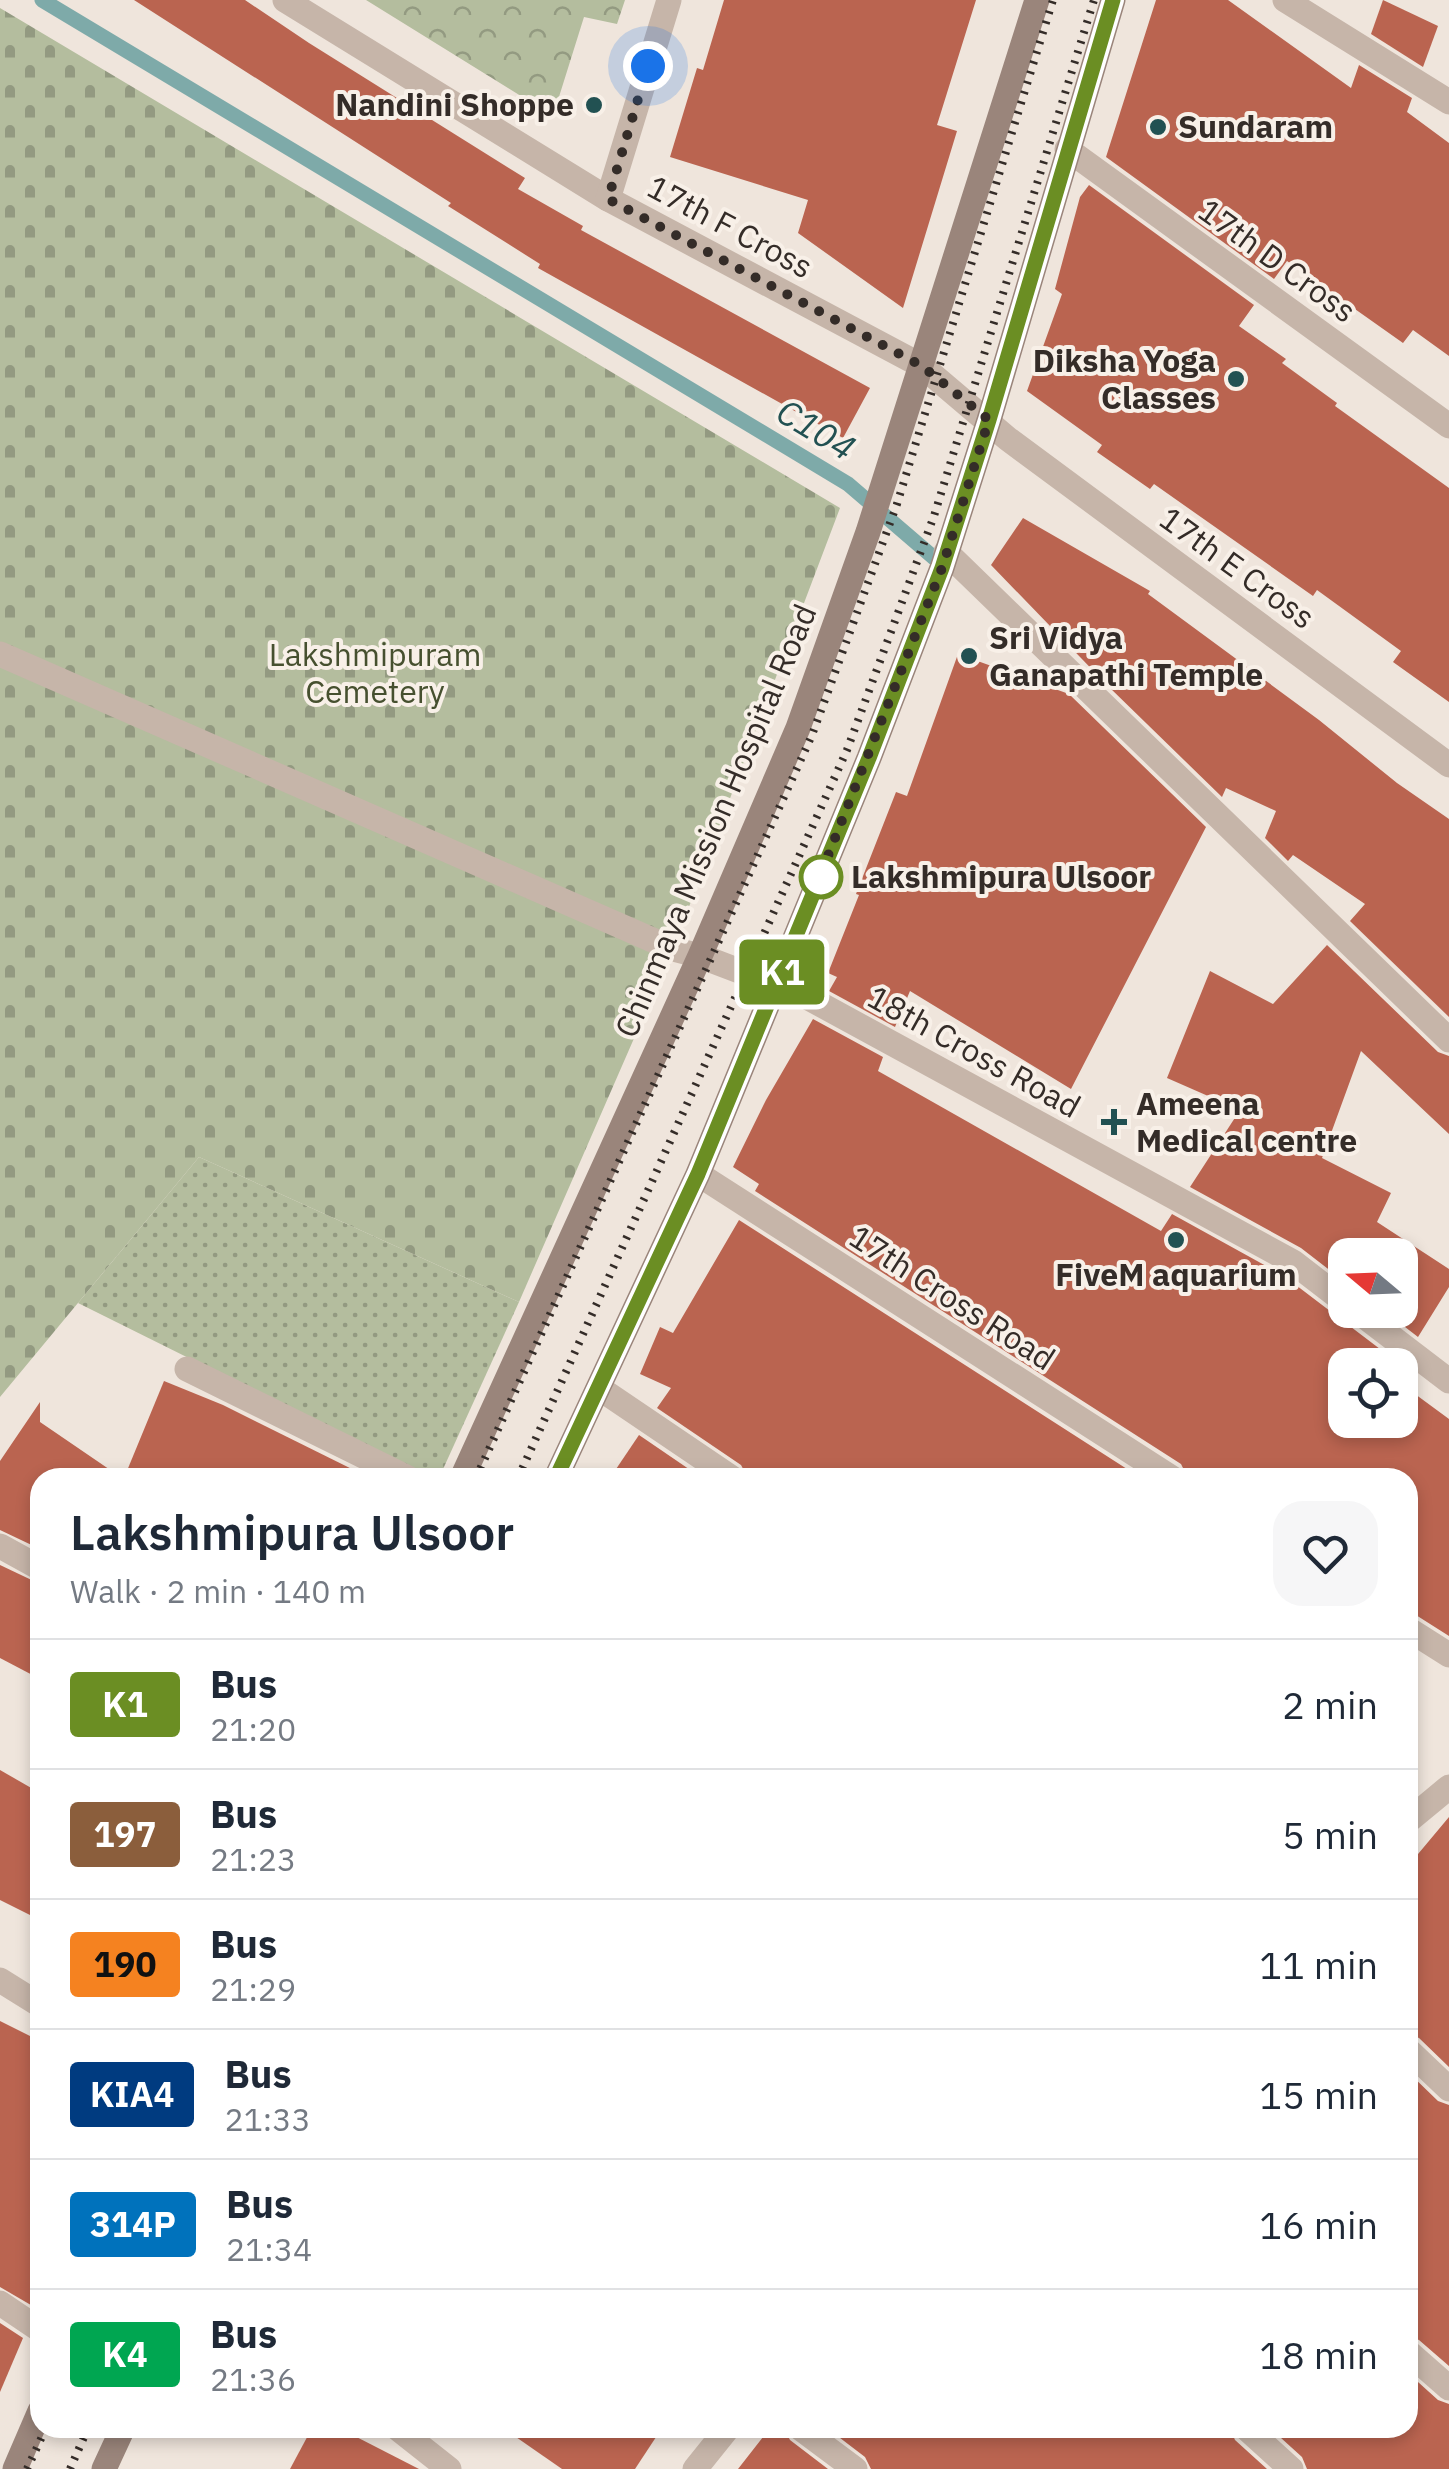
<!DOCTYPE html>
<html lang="en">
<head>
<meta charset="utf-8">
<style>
  body { margin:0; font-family:"IBM Plex Sans",sans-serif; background:#f6f6f7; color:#1f2937; height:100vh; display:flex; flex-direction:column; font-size:38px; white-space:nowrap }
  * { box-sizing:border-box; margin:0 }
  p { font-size:32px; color:#747a83 }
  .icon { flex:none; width:55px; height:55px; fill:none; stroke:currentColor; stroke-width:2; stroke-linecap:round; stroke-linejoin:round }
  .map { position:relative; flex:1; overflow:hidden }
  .drawer { position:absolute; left:30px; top:1468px; width:1388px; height:970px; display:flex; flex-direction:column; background:#fff; border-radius:30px; box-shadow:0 5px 15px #0003 }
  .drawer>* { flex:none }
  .badge { padding:0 20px; border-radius:8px; font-size:35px; line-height:65px }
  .needle { width:65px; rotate:289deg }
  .controls { position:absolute; left:1328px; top:1238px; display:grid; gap:20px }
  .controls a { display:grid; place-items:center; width:90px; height:90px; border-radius:20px; background:#fff; box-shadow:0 5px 15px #0003; font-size:50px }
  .you { position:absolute; width:50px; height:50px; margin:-25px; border:8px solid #fff; border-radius:50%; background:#1a73e8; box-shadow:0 0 0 15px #1a73e833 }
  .map>.badge { position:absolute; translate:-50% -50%; box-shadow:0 0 0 5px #fff }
  .round { display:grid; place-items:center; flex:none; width:105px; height:105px; border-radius:30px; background:#f6f6f7 }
  .overview { display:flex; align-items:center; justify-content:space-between; height:170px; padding:0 40px }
  h1 { font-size:48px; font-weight:600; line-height:75px }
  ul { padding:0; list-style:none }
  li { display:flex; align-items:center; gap:30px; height:130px; padding:0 40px; border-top:2px solid #e0e1e3 }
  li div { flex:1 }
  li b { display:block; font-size:38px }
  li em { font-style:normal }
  li .badge { min-width:110px; font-weight:700; text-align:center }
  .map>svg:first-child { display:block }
</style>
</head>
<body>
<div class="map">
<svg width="1449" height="2469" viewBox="0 0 1449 2469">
  <defs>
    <pattern id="grass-dots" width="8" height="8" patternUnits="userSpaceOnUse" patternTransform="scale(2.5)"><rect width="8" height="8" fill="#b4bd9e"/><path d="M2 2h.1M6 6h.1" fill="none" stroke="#939a81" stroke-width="1.8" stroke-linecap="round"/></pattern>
    <pattern id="cemetery-stones" width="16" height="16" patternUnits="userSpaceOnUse" patternTransform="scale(2.5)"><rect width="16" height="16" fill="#b4bd9e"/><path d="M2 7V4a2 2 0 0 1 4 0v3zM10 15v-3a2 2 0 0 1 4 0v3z" fill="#939a81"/></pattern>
    <pattern id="park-crowns" width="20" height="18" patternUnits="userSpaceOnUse" patternTransform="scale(2.5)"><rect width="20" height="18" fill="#b4bd9e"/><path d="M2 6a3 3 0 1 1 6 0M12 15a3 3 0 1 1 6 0" fill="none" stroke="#939a81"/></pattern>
  </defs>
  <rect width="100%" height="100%" fill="#efe5dc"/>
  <!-- grass -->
  <polygon fill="url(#grass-dots)" points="199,1157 519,1302 439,1478 428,1477 78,1303"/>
  <!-- cemetery -->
  <polygon fill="url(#cemetery-stones)" points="0,8 840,508 673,949 519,1302 199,1157 0,1397"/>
  <!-- park -->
  <polygon fill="url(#park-crowns)" points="366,0 625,0 617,24 584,17 553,116"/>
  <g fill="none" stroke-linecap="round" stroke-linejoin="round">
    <!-- stream -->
    <polyline stroke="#7eaaa9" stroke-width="15" points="42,0 848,484 947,569"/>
  </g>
  <!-- building -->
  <g fill="#ba6450">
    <polygon points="134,0 245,0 309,43 525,178 518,189 583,226 581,230 870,388 843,438 538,268 540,264 448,206 451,203"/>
    <polygon points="724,0 976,0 937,125 957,131 903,308 798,233 808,200 670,157 697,68 703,70"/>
    <polygon points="1156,0 1228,0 1351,88 1359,65 1412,98 1407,112 1449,143 1449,356 1413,330 1403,343 1287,261 1274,279 1106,157"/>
    <polygon points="1383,0 1438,26 1423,67 1371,34"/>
    <polygon points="1089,185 1254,305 1239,326 1286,359 1282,363 1337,403 1335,406 1449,488 1449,702 1393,662 1401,651 1317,590 1313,596 1154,484 1150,489 1097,452 1102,445 1027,391 1062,294 1055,289 1080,197"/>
    <polygon points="1023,518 1150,591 1148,594 1319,720 1397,783 1449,819 1449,1017 1350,921 1365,904 1293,855 1288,861 1265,838 1276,811 1226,788 1222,797 1109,687 991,565"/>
    <polygon points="958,654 1069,694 1206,827 1071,1089 910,991 895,1027 829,991 837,977 828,973 859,895 856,894 896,792 907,796"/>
    <polygon points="1327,945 1438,1052 1449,1056 1449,1134 1361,1051 1322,1158 1391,1193 1377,1222 1449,1269 1449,1287 1418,1337 1383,1310 1400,1310 1400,1255 1345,1255 1345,1282 1301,1248 1190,1187 1240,1110 1167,1078 1210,971 1273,1004"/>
    <polygon points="813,1019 883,1057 878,1071 1161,1231 1172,1214 1284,1276 1401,1365 1345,1365 1345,1420 1400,1420 1400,1383 1449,1419 1449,1636 1408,1610 1408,1478 1188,1478 1181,1464 755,1191 759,1184 733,1167 766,1100"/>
    <polygon points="739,1220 1141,1478 748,1478 741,1465 657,1408 671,1388 640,1374 660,1327 673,1333"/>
    <polygon points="164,1381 223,1405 370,1478 124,1478"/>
    <polygon points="40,1402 40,1422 122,1478 40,1478 40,1549 0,1530 0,1461"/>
    <polygon points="639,1435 702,1478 610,1478"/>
    <polygon points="0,1565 40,1584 40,1679 0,1658"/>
    <polygon points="0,1770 40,1793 40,1920 0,1900"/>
    <polygon points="1449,1817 1449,2067 1419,2038 1408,2034 1408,1866"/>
    <polygon points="0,2021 40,2041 40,2298 36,2308 0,2287"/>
    <polygon points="1408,2072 1438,2101 1449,2105 1449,2366 1419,2340 1408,2336"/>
    <polygon points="0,2323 23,2338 0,2392"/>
    <polygon points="1408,2373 1438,2400 1449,2404 1449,2469 1307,2469 1302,2457 1270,2428 1408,2428"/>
    <polygon points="312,2428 339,2428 419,2469 290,2469"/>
    <polygon points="503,2428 662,2428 635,2469 562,2469"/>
    <polygon points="770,2428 784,2428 790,2440 828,2469 738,2469"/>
    <polygon points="827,2428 1230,2428 1235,2440 1267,2469 871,2469 865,2457"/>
  </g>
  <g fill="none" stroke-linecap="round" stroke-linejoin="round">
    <!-- service -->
    <g stroke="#c6b5a9" stroke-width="25">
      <polyline points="0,654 673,949 700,956"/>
      <polyline points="187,1369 408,1478"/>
    </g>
    <!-- minor -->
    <g stroke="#c6b5a9" stroke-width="25">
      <polyline points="285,0 608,199 922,366 1008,439 1449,765"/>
      <polyline points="1285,0 1449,102"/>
      <polyline points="1067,149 1449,426"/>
      <polyline points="608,199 669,0"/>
      <polyline points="946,552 1449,1040"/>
      <polyline points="700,956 805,996 1293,1262 1345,1302"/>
      <polyline points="698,1174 1172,1478"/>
      <polyline points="1356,1310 1449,1381"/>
      <polyline points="599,1388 732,1478"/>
      <polyline points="0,1546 40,1568"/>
      <polyline points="1408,1629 1449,1655"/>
      <polyline points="1408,1821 1449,1787"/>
      <polyline points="0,1980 40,2005"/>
      <polyline points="1408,2050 1449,2089"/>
      <polyline points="0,2303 40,2330"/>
      <polyline points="1408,2352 1449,2388"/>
      <polyline points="397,2428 449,2469"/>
      <polyline points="800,2428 855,2469"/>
      <polyline points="1246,2428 1291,2469"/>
      <polyline points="695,2469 728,2428"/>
    </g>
    <!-- secondary -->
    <g stroke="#9a857b" stroke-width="25">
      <polyline points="462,1478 700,956 798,728 868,532 1037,0"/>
      <polyline points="556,1478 698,1174 869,758 942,568 989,420 1113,0"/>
      <polyline points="15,2469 40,2411"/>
      <polyline points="104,2469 123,2428"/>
    </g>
    <!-- rail -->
    <g stroke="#342c28" stroke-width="8" stroke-dasharray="2.5 8" stroke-linecap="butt">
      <polyline points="476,1478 812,735 897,504 1053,0"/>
      <polyline points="518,1478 847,750 934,516 1094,0"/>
      <polyline points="27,2469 46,2428"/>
      <polyline points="70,2469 88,2428"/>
    </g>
  </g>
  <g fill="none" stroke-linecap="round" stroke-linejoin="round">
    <defs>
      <polyline id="line" points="556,1478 698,1174 869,758 942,568 989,420 1113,0"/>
    </defs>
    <!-- line casing -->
    <use href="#line" stroke="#fff" stroke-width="22"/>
    <!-- line -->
    <use href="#line" stroke="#6b8e23" stroke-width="15"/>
    <!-- walk -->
    <polyline stroke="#342c28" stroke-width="10" stroke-dasharray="0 18" points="648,66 608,199 922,366 989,420 942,568 816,886 821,877"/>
  </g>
  <!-- markers -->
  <g fill="#225152" stroke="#f8f0e8" stroke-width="4">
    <circle cx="594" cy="105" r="10"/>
    <circle cx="1158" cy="127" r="10"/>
    <circle cx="1236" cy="379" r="10"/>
    <circle cx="969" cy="656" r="10"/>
    <path d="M1109 1107h10v10h10v10h-10v10h-10v-10h-10v-10h10z"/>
    <circle cx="1176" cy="1240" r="10"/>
  </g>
  <circle fill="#fff" stroke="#6b8e23" stroke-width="5" cx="821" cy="877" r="20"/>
  <g text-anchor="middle" stroke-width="8" stroke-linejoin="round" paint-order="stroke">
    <!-- poi labels -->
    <g font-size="32" font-weight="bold" fill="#342c28" stroke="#f8f0e8" text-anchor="start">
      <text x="574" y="116" text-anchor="end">Nandini Shoppe</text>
      <text x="1178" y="138">Sundaram</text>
      <text x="1216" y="372" text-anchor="end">Diksha Yoga<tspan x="1216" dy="37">Classes</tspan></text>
      <text x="989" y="649">Sri Vidya<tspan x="989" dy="37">Ganapathi Temple</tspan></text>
      <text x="1136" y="1115">Ameena<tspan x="1136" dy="37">Medical centre</tspan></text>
      <text x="1176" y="1286" text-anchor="middle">FiveM aquarium</text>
    </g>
    <!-- street labels -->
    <g font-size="32" fill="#342c28" stroke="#f8f0e8">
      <text transform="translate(730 227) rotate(28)" y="11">17th F Cross</text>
      <text transform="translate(1277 261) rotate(36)" y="11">17th D Cross</text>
      <text transform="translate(1237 568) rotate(36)" y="11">17th E Cross</text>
      <text transform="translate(716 821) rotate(-67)" y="11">Chinmaya Mission Hospital Road</text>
      <text transform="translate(974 1052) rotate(29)" y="11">18th Cross Road</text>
      <text transform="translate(952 1298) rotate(33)" y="11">17th Cross Road</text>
    </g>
    <!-- park labels -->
    <g font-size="32" fill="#46502f" stroke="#f8f0e8">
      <text x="375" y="666">Lakshmipuram<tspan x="375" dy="37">Cemetery</tspan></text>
    </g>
    <!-- stop labels -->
    <g font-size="32" font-weight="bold" fill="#342c28" stroke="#f8f0e8" text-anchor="start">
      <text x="851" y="888">Lakshmipura Ulsoor</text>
    </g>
    <!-- water labels -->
    <g font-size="35" font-style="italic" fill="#225152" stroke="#f8f0e8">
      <text transform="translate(816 430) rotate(31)" y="12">C104</text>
    </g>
  </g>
</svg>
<div class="controls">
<a><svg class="needle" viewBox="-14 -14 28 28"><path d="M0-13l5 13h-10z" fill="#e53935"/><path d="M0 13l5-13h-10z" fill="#747a83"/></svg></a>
<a><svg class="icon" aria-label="locate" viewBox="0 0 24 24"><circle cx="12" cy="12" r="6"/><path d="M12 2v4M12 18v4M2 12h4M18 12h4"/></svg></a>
</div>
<div class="you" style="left:648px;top:66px"></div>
<b class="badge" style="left:782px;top:972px;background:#6b8e23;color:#fff">K1</b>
<section class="drawer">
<div class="overview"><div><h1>Lakshmipura Ulsoor</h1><p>Walk · 2 min · 140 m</p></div><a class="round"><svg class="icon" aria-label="heart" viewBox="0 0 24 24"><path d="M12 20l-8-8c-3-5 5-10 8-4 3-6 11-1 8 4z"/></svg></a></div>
<ul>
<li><span class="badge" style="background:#6b8e23;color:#fff">K1</span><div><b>Bus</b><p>21:20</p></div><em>2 min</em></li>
<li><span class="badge" style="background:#8b5e3c;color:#fff">197</span><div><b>Bus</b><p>21:23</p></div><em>5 min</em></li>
<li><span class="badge" style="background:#f58220;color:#111">190</span><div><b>Bus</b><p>21:29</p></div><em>11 min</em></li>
<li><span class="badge" style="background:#003b80;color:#fff">KIA4</span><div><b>Bus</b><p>21:33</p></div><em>15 min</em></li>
<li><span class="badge" style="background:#0072bc;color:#fff">314P</span><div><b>Bus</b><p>21:34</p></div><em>16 min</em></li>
<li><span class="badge" style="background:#00a651;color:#fff">K4</span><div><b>Bus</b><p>21:36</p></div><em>18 min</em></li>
</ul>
</section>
</div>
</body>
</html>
